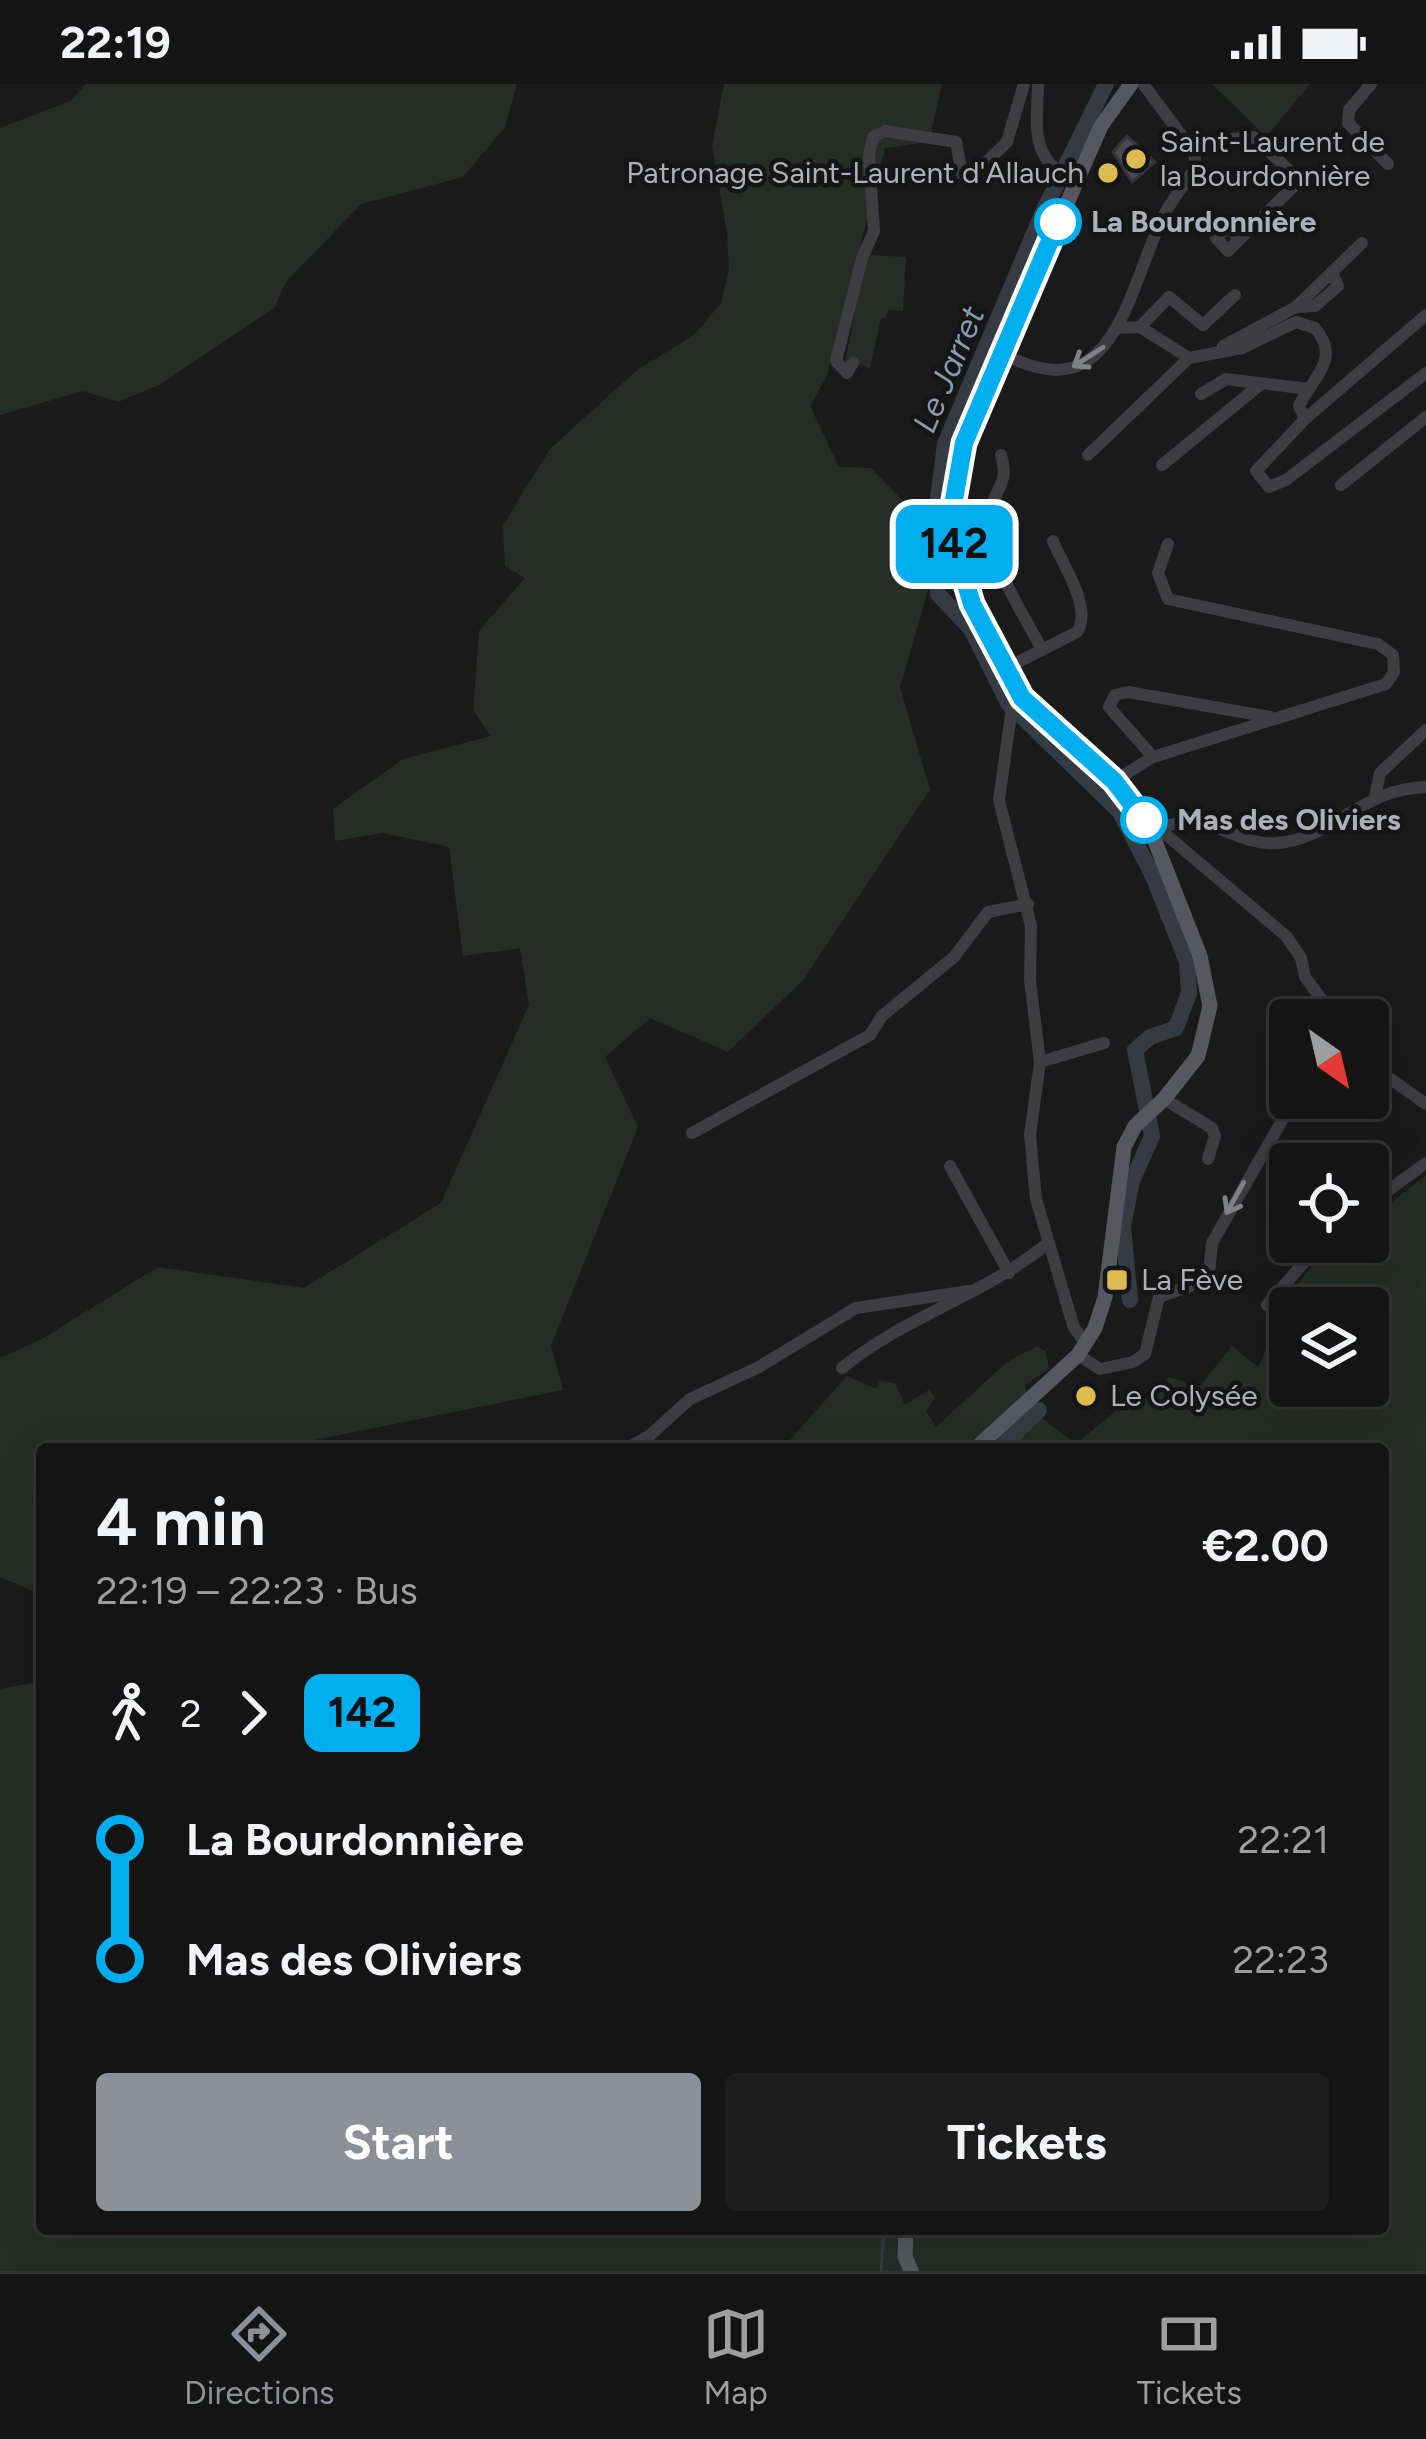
<!DOCTYPE html>
<html lang="en">
<head>
<meta charset="utf-8">
<style>
  body { margin:0; font-family:Figtree,sans-serif; background:#1d1d1d; color:#f1f3f6; height:100vh; display:flex; flex-direction:column; font-size:45px; white-space:nowrap }
  * { box-sizing:border-box; margin:0 }
  p { font-size:39px; color:#9d9ea0 }
  .icon { flex:none; width:66px; height:66px; fill:none; stroke:currentColor; stroke-width:2; stroke-linecap:round; stroke-linejoin:round }
  .map { position:relative; flex:1; overflow:hidden }
  .panel { position:absolute; left:36px; top:1359px; width:1353px; height:792px; display:flex; flex-direction:column; background:#141414; border-radius:12px; box-shadow:0 12px 48px #0002,0 0 0 3px #333334 }
  .panel>* { flex:none }
  .badge { padding:0 24px; border-radius:18px; font-size:42px; line-height:78px }
  .needle { width:78px; rotate:146deg }
  .fabs { position:absolute; left:1269px; top:915px; display:grid; gap:24px }
  .fabs a { display:grid; place-items:center; width:120px; height:120px; border-radius:12px; background:#141414; box-shadow:0 12px 48px #0002,0 0 0 3px #333334; font-size:60px }
  .map>.badge { position:absolute; translate:-50% -50%; box-shadow:0 0 0 6px #fff }
  .legs { display:flex; align-items:center; gap:18px; height:132px; padding:0 60px; font-size:39px }
  .legs p { margin-inline-start:auto }
  .overview { display:flex; align-items:center; justify-content:space-between; height:204px; padding:0 60px }
  h1 { font-size:66px; font-weight:700; line-height:90px }
  .cta { display:flex; gap:24px; margin-top:auto; padding:24px 60px }
  .cta a { flex:1; height:138px; border-radius:12px; background:#8c9099; color:#fff; font-size:48px; font-weight:700; line-height:138px; text-align:center }
  .cta a+a { background:#1d1d1d; color:#f1f3f6 }
  ul { padding:0 60px; list-style:none }
  li { display:flex; align-items:center; gap:42px; height:120px; font-size:45px }
  li i { display:grid; place-items:center; width:18px; height:100%; margin:0 15px; background:currentColor }
  li i::after { content:''; width:30px; height:30px; margin:-15px; border:9px solid; border-radius:50%; background:#141414 }
  li p { margin-inline-start:auto }
  li:first-child i { background:linear-gradient(#0000 50%,currentColor 0) }
  li:last-child i { background:linear-gradient(currentColor 50%,#0000 0) }
  .status { display:flex; justify-content:space-between; align-items:center; height:84px; padding:0 60px; background:#141414; direction:ltr }
  .status svg { height:33px; fill:currentColor }
  .tab-bar { display:flex; justify-content:space-around; align-items:center; height:168px; border-top:3px solid #333334; background:#141414; font-size:33px; color:#9d9ea0 }
  .tab-bar a { display:grid; justify-items:center; gap:6px }
  .tab-bar .current { color:#8c9099 }
  .map>svg:first-child { display:block }
</style>
</head>
<body>
<div class="status"><b>22:19</b><svg viewBox="0 0 49 12"><path d="M0 12V9h3v3zM5 12V6h3v6zM10 12V3h3v9zM15 12V0h3v12zM26 1h20v11H26zM47 4h2v5h-2z"/></svg></div>
<div class="map">
<svg width="1426" height="2187" viewBox="0 0 1426 2187">
  <rect width="100%" height="100%" fill="#1a1a1b"/>
  <!-- green -->
  <g fill="#262d27" fill-rule="evenodd">
    <polygon points="86,0 517,0 505,43 463,93 361,120 286,198 275,223 161,300 118,318 83,307 0,331 0,44 71,17"/>
    <path d="M724,0H942L929,58L885,64L827,292L810,322L839,383L871,384L904,418C892,453 910,472 930,500L900,603L930,706L804,895L728,968L650,934L605,973L638,1043L551,1262L563,1306L270,1365H42V1511L0,1493V1274L40,1256L158,1183L304,1204L441,1119L529,921L520,864L463,872L449,763L383,749L335,757L333,725L403,675L491,652L473,626L479,547L525,494L505,482L503,441L550,365L636,287L695,250L721,219L729,186L727,148L712,62Z"/>
    <polygon points="1212,0 1310,0 1266,53"/>
    <path d="M868,171L906,173L903,227L888,226L886,234H881L870,284L845,277C854,240 857,206 868,171Z"/>
    <path d="M1426,1091V2187H0V1605L42,1597V2145H1383V1365H782L847,1292L876,1305L880,1297L895,1299L905,1321L929,1306L935,1313L926,1327L936,1343L1006,1279L1037,1262L1046,1268L1049,1285L1025,1301L1031,1326L1076,1360L1130,1315H1151L1168,1293L1200,1302L1232,1262L1258,1283C1282,1232 1302,1158 1368,1158V1137ZM1290,1224H1368V1302H1290Z"/>
  </g>
  <g fill="none" stroke-linecap="round" stroke-linejoin="round">
    <!-- stream -->
    <polyline stroke="#353b43" stroke-width="3" points="881,2187 884,2145"/>
    <!-- river -->
    <g stroke="#353b43" stroke-width="16">
      <polyline points="1106,0 1042,130 945,360 932,461 938,510 971,545 1008,619 1120,728 1153,792 1187,878 1189,909 1176,944 1150,953 1135,966 1152,1052 1132,1097 1123,1142 1130,1216"/>
      <polyline points="999,1365 1039,1326"/>
    </g>
  </g>
  <!-- building -->
  <polygon fill="#494a4d" stroke="#343437" stroke-width="3" points="1127,52 1155,78 1132,98 1113,68"/>
  <g fill="none" stroke-linecap="round" stroke-linejoin="round">
    <!-- minor -->
    <g stroke="#3d3d42" stroke-width="12">
      <path d="M1038,0C1037,45 1029,76 1076,98"/>
      <polyline points="1371,0 1349,26 1348,39 1388,80"/>
      <polyline points="1187,59 1254,53 1295,92 1297,99 1240,155 1228,143 1216,154 1228,167 1240,155"/>
      <polyline points="1296,223 1315,222 1338,202 1332,188"/>
      <polyline points="1140,243 1169,213 1203,241 1235,211"/>
      <path d="M1119,244L1140,243L1189,274L1242,264L1296,238L1315,244C1342,276 1312,293 1299,322L1305,335L1256,387L1269,403L1286,396L1426,289"/>
      <polyline points="1223,262 1296,223 1362,159"/>
      <path d="M1000,268C1112,331 1126,213 1161,137C1170,117 1185,101 1196,82L1194,68L1143,0"/>
      <polyline points="853,279 847,289 836,277 862,174 874,147 869,71 873,53 885,47 956,58 962,90 971,93 1007,58 1024,0"/>
      <polyline points="1201,310 1226,295 1309,305"/>
      <polyline points="1305,335 1426,231"/>
      <path d="M1001,371C1011,402 991,406 990,434C987,478 1023,528 1042,566"/>
      <polyline points="1088,371 1189,274"/>
      <polyline points="1162,381 1261,300"/>
      <polyline points="1341,401 1426,333"/>
      <path d="M1005,585L1077,548C1093,524 1063,482 1053,457"/>
      <polyline points="1021,613 1011,630 999,716 1031,842 1030,896 1040,978 1030,1051 1036,1115 1074,1244 1086,1259"/>
      <polyline points="1153,673 1109,623 1115,611 1128,608 1270,633"/>
      <polyline points="1114,697 1153,673 1386,600 1394,588 1393,571 1378,560 1168,515 1158,489 1168,460"/>
      <polyline points="1375,713 1380,689 1426,646"/>
      <path d="M1158,744C1217,724 1236,767 1286,758C1336,749 1366,704 1426,703"/>
      <polyline points="1152,746 1158,744 1286,852 1301,874 1305,893 1337,936"/>
      <polyline points="1040,978 1104,959"/>
      <polyline points="1368,979 1426,1020"/>
      <polyline points="1164,1015 1212,1044 1215,1052 1208,1075"/>
      <polyline points="692,1049 870,951 882,932 954,873 988,828 1028,820"/>
      <polyline points="950,1082 1009,1189"/>
      <polyline points="1368,1121 1426,1079"/>
      <polyline points="1267,1221 1320,1160"/>
      <polyline points="1078,1271 1100,1285 1133,1278 1145,1270 1159,1213 1190,1202 1209,1189 1212,1159 1295,1014"/>
      <path d="M842,1284C904,1233 984,1211 1047,1160"/>
      <polyline points="626,1365 649,1352 690,1315 757,1284 856,1224 976,1206"/>
    </g>
    <!-- major -->
    <g stroke="#57585f" stroke-width="15">
      <polyline points="975,1365 1078,1271 1095,1244 1105,1213 1124,1063 1135,1042 1164,1015 1198,972 1210,922 1200,872 1151,747 1114,697 1021,613 972,520 954,460 955,402 970,340 1101,42 1131,0"/>
      <polyline points="906,2145 905,2172 911,2187"/>
    </g>
  </g>
  <!-- one-way arrows -->
  <defs><path id="oneway-shaft" d="M-6 0H5M1.5-3L5.5 0L1.5 3" fill="none" stroke-width="1.6" stroke-linecap="round" stroke-linejoin="round" transform="scale(3)"/></defs>
  <g stroke="#818289">
    <use href="#oneway-shaft" transform="translate(1088 273) rotate(147)"/>
    <use href="#oneway-shaft" transform="translate(1235 1114) rotate(119)"/>
  </g>
  <g fill="none" stroke-linecap="round" stroke-linejoin="round">
    <defs>
      <polyline id="line-1" points="1058,138 964,359 952,427 954,460 972,520 1022,614 1114,697 1144,736"/>
    </defs>
    <!-- line-1 casing -->
    <use href="#line-1" stroke="#fff" stroke-width="27"/>
    <!-- line-1 -->
    <use href="#line-1" stroke="#00adee" stroke-width="18"/>
  </g>
  <!-- markers -->
  <g fill="#ddbb50" stroke="#151516" stroke-width="4.5">
    <circle cx="1136" cy="75" r="12"/>
    <circle cx="1108" cy="89" r="12"/>
    <rect x="1105" y="1184" width="24" height="24" rx="6"/>
    <circle cx="1086" cy="1312" r="12"/>
  </g>
  <g fill="#fff" stroke="#00adee" stroke-width="6">
    <circle cx="1058" cy="138" r="21"/>
    <circle cx="1144" cy="736" r="21"/>
  </g>
  <g text-anchor="middle" stroke-width="9" stroke-linejoin="round" paint-order="stroke">
    <!-- poi labels -->
    <g font-size="30" fill="#aeb0b9" stroke="#151516" text-anchor="start">
      <text x="1160" y="68">Saint-Laurent de<tspan x="1160" dy="34">la Bourdonnière</tspan></text>
      <text x="1084" y="99" text-anchor="end">Patronage Saint-Laurent d'Allauch</text>
      <text x="1141" y="1206">La Fève</text>
      <text x="1110" y="1322">Le Colysée</text>
    </g>
    <!-- stop labels -->
    <g font-size="30" font-weight="bold" fill="#aeb0b9" stroke="#151516" text-anchor="start">
      <text x="1091" y="148">La Bourdonnière</text>
      <text x="1177" y="746">Mas des Oliviers</text>
    </g>
    <!-- water labels -->
    <g font-size="33" font-style="italic" fill="#899ab0" stroke="#151516">
      <text transform="translate(948 285) rotate(-67)" y="12">Le Jarret</text>
    </g>
  </g>
</svg>
<div class="fabs">
<a><svg class="needle" viewBox="-14 -14 28 28"><path d="M0-13l5 13h-10z" fill="#e53935"/><path d="M0 13l5-13h-10z" fill="#9d9ea0"/></svg></a>
<a><svg class="icon" aria-label="locate" viewBox="0 0 24 24"><circle cx="12" cy="12" r="6"/><path d="M12 2v4M12 18v4M2 12h4M18 12h4"/></svg></a>
<a><svg class="icon" aria-label="layers" viewBox="0 0 24 24"><path d="M12 4l9 5-9 5-9-5zM3 14l9 5 9-5"/></svg></a>
</div>
<b class="badge" style="left:954px;top:460px;background:#00adee;color:#111">142</b>
<section class="panel">
<div class="overview"><div><h1>4 min</h1><p>22:19 – 22:23 · Bus</p></div><b>€2.00</b></div>
<div class="legs"><svg class="icon" aria-label="walk" viewBox="0 0 24 24"><circle cx="13" cy="4" r="2"/><path d="M13 8l-2 6 4 7M11 14l-3 7M7 12l3-4h3l4 4"/></svg>2<svg class="icon" aria-label="forward" viewBox="0 0 24 24"><path d="M9 5l7 7-7 7"/></svg><b class="badge" style="background:#00adee;color:#111">142</b></div>
<ul>
<li><i style="color:#00adee"></i><b>La Bourdonnière</b><p>22:21</p></li>
<li><i style="color:#00adee"></i><b>Mas des Oliviers</b><p>22:23</p></li>
</ul>
<div class="cta"><a>Start</a><a>Tickets</a></div>
</section>
</div>
<nav class="tab-bar">
<a class="current"><svg class="icon" aria-label="directions" viewBox="0 0 24 24"><path d="M12 3l9 9-9 9-9-9zM9 14v-3h6M13 9l2 2-2 2"/></svg>Directions</a>
<a><svg class="icon" aria-label="map" viewBox="0 0 24 24"><path d="M3 6l6-2 6 2 6-2v14l-6 2-6-2-6 2zM9 4v14M15 6v14"/></svg>Map</a>
<a><svg class="icon" aria-label="tickets" viewBox="0 0 24 24"><path d="M3 7h18v10H3zM15 7v10"/></svg>Tickets</a>
</nav>
</body>
</html>
